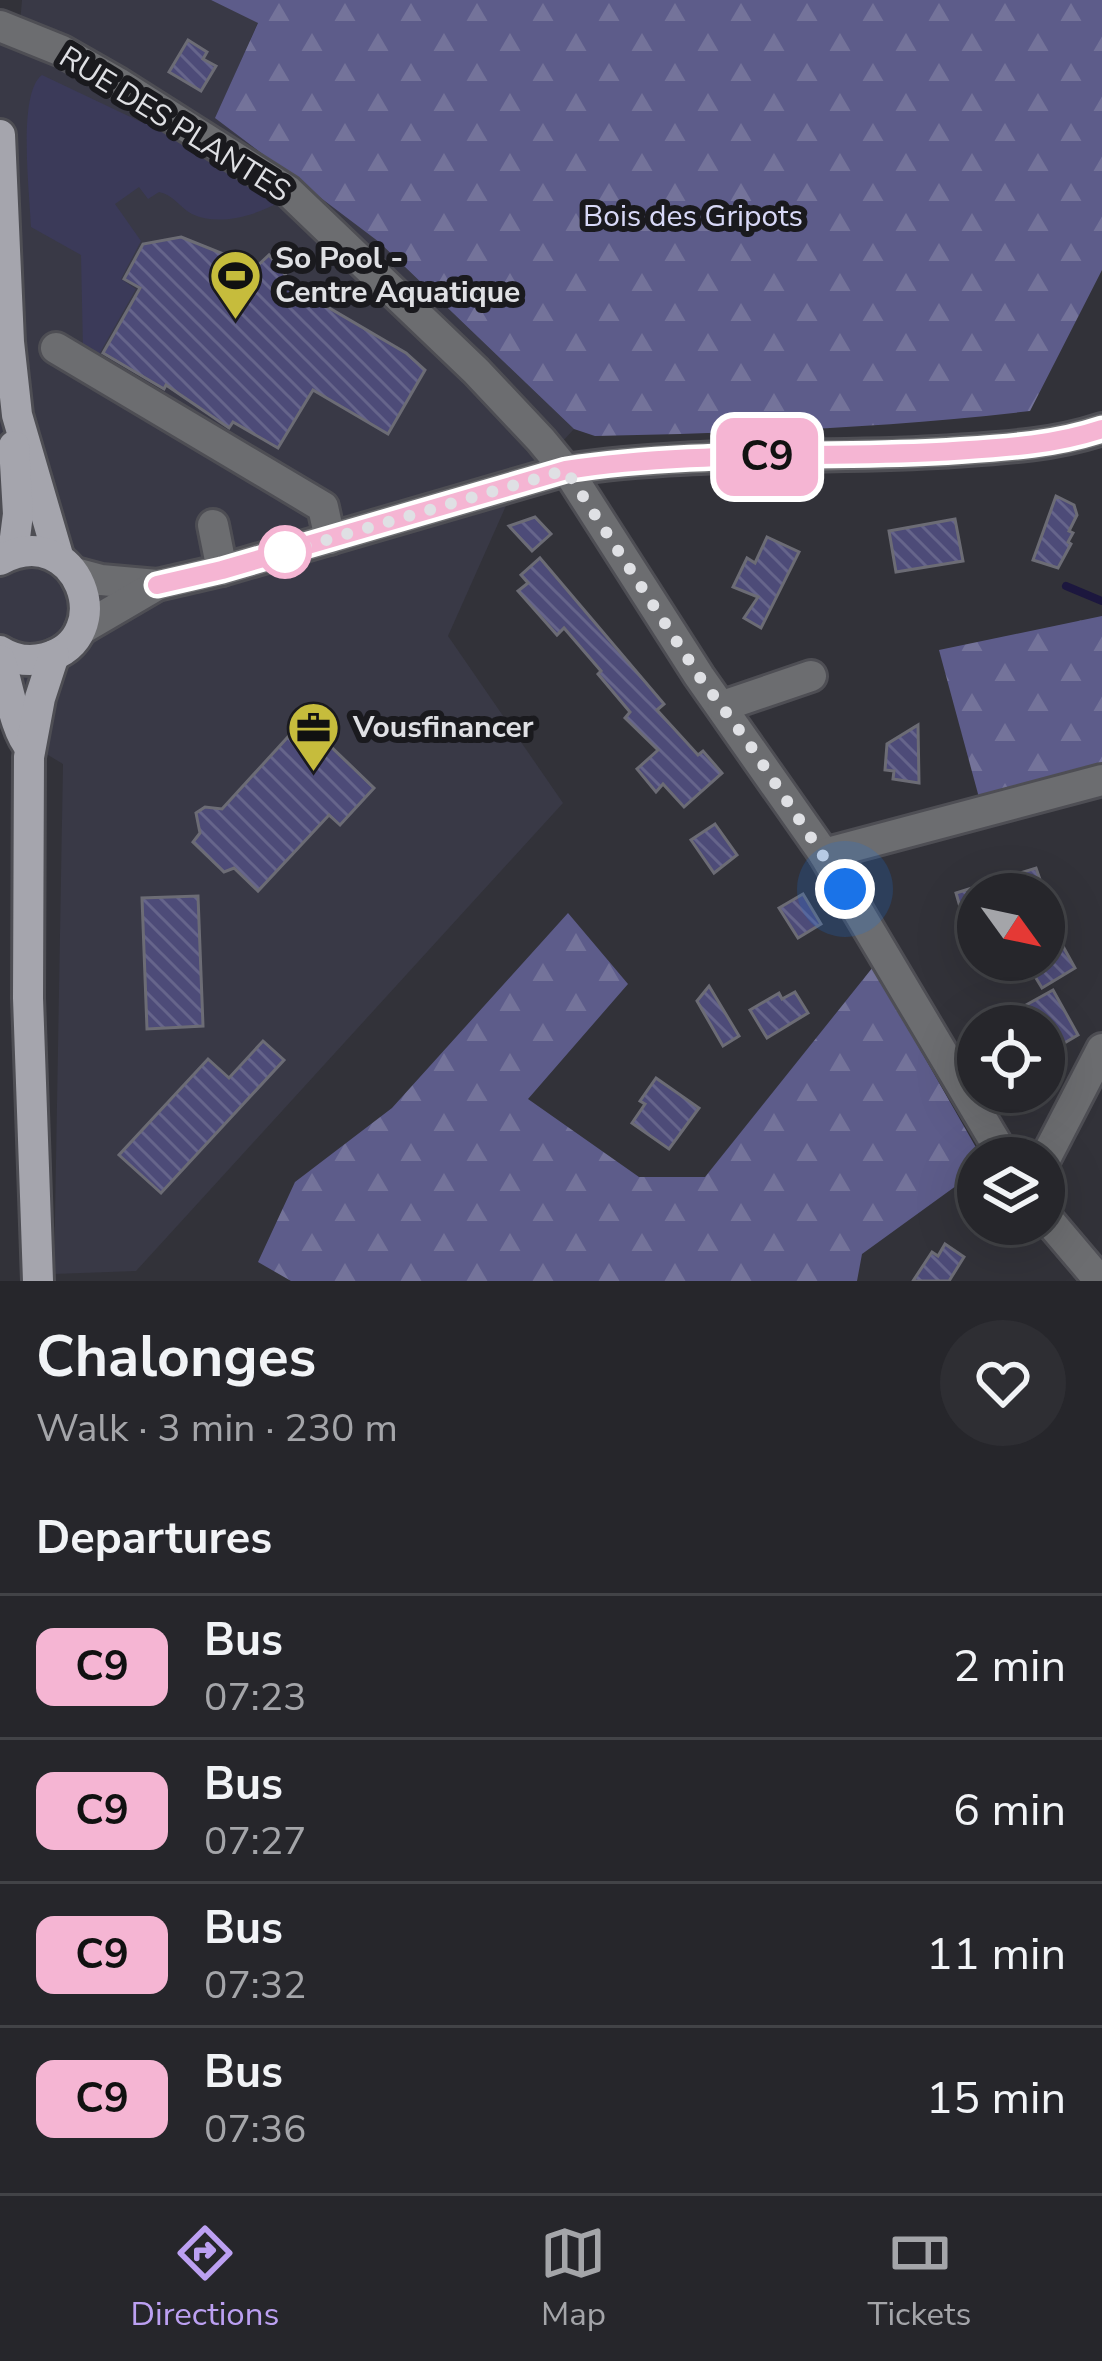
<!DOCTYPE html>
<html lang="en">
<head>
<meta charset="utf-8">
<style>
  body { margin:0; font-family:"Nunito Sans",sans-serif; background:#2e2e33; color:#f1f3f6; height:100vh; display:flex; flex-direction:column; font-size:45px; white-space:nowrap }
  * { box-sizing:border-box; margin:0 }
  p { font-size:39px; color:#a4a5a9 }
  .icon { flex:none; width:66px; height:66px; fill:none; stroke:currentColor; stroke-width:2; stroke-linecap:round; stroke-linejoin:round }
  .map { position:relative; height:1281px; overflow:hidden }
  .drawer { display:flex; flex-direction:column; background:#26262b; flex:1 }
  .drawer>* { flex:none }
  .badge { padding:0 24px; border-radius:18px; font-size:42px; line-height:78px }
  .needle { width:78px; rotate:123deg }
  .controls { position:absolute; left:957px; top:873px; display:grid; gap:24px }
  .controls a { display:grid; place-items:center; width:108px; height:108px; border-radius:50%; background:#26262b; box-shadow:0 12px 48px #0002,0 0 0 3px #424347; font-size:60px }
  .you { position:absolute; width:60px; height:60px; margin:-30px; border:9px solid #fff; border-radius:50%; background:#1a73e8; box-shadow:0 0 0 18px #1a73e833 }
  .map>.badge { position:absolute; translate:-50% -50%; box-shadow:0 0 0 6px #fff }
  h2 { padding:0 36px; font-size:45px; line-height:108px }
  .round { display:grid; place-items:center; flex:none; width:126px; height:126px; border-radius:63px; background:#2e2e33 }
  .head { display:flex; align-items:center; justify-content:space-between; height:204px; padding:0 36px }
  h1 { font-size:57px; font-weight:700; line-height:90px }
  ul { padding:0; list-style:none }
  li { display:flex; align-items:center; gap:36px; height:144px; padding:0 36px; border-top:3px solid #424347 }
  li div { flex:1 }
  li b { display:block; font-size:45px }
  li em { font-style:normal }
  li .badge { min-width:132px; font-weight:700; text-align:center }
  .tabs { display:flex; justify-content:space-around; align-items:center; height:168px; border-top:3px solid #424347; background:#26262b; font-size:33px; color:#a4a5a9 }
  .tabs a { display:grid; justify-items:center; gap:6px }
  .tabs .selected { color:#bca0f2 }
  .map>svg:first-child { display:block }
</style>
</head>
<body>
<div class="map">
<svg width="1102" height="1281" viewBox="0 0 1102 1281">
  <defs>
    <pattern id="forest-firs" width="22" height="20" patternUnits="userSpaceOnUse" patternTransform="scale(3)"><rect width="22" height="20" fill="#5d5c8a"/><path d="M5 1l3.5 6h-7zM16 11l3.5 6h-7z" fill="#74739a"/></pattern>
    <pattern id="building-back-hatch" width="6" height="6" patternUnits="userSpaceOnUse" patternTransform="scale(3)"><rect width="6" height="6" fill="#4d4b78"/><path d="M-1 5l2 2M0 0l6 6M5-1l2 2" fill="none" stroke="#66658b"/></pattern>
  </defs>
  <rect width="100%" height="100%" fill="#323239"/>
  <!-- built -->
  <polygon fill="#393946" points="22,0 211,0 258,22 216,118 379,242 574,429 509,499 448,636 563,803 136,1271 54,1274 63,764 0,726 0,32 18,46"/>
  <!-- green -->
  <path fill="#3b3a59" d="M42,75L141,122L148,121L281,201C258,215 218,227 192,214C179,207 174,195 159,192L148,199L139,187L115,204L141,241L121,279L136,289L97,358L83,350L81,255L31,227C30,195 17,93 42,75Z"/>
  <!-- forest -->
  <g fill="url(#forest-firs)">
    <path d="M211,0H1102V270L1030,411C885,428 741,433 595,436L574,429L379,242L215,118L258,23Z"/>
    <polygon points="1102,616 1102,789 984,816 939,650"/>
    <polygon points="568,913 628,984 528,1099 639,1177 705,1177 873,967 982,1158 978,1158 978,1170 862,1254 857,1281 291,1281 258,1262 295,1182 392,1108"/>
  </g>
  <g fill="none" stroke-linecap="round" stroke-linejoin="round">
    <!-- stream -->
    <polyline stroke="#1c173e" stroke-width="8" points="1066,586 1102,601"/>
  </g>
  <!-- building -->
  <g fill="url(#building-back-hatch)" stroke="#6c6c75" stroke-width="3">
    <polygon points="188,40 207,52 203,59 216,66 201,91 169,72"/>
    <polygon points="181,237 256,267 269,255 297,289 406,353 425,370 388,434 313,390 278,448 233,422 229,428 166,385 164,389 103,353 140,288 124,279 143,244"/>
    <polygon points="1056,496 1074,505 1077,515 1069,531 1073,533 1068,542 1071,544 1058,568 1033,560"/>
    <polygon points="535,517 551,534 532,551 509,526"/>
    <polygon points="955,519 963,561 896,572 889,531"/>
    <polygon points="767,537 799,552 761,628 744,618 758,597 733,587 747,558 755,563"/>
    <polygon points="540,558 664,704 657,710 698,755 703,751 722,773 684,807 663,784 656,792 637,769 658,750 625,718 630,712 598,674 601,671 564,628 557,635 518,591 528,583 521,575"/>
    <polygon points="308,715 328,735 323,739 374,788 340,825 329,815 258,891 234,868 224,872 193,842 200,833 196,813 205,807 222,809"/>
    <polygon points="918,725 919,783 893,779 894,771 885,770 887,744"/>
    <polygon points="715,824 737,855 714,873 691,840"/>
    <polygon points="1036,868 1045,894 978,894 978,952 973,952 956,893"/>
    <polygon points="803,894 821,924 798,938 779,908"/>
    <polygon points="198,896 203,1026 147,1029 142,898"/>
    <polygon points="1044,912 1075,968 1042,988 1025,960 1044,960"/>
    <polygon points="709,986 739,1036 723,1046 697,1001"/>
    <polygon points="1053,990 1078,1035 1054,1049 1044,1026 1038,1026 1026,1005"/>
    <polygon points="795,992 808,1013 767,1038 750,1010 779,993 782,999"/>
    <polygon points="263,1041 284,1060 161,1193 119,1155 208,1059 229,1078"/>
    <polygon points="656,1078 699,1108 669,1149 632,1123 645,1104 640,1101"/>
    <polygon points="945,1244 964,1257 949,1281 913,1281 932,1252 938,1256"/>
  </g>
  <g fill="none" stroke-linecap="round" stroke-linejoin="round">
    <defs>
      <g id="minor">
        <polyline points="0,26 62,51 118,83 288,191 476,371 541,440 573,479 699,676 824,854 1005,1158"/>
        <polyline points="56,348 323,507 330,539"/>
        <polyline points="213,525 222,570"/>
        <polyline points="75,573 101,580 157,585"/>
        <path d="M80,630L157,585L222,570L566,470C688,451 814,459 937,452C994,448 1048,447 1102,429"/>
        <polyline points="723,706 811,676"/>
        <polyline points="824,854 1102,780"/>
        <polyline points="1044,1161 1102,1049"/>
        <polyline points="1044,1215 1100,1281"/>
      </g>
      <g id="major">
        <polyline points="0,135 9,342 17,415 59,559"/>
        <polyline points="13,553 18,514 14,446"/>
        <path d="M0,560C78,518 121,638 45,658C29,662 14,660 0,651"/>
        <path d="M0,660C8,683 15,732 30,747"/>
        <polyline points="38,1281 28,998 29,757 40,698 54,655"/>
      </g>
    </defs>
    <!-- minor casing -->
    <use href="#minor" stroke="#4e4e54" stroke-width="36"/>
    <!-- major casing -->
    <use href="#major" stroke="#4e4e54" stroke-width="36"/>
    <!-- minor -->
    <use href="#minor" stroke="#6c6d70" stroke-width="30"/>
    <!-- major -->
    <use href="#major" stroke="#a5a5ad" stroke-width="30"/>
  </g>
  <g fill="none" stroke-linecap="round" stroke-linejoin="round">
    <defs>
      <path id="line" d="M157,585L222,570L566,470C688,451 814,458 937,452C994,448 1048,447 1102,429"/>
    </defs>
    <!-- line casing -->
    <use href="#line" stroke="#fff" stroke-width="27"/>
    <!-- line -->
    <use href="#line" stroke="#f5b5d3" stroke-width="18"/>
    <!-- walk -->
    <polyline stroke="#dfe0e4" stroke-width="12" stroke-dasharray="0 21.6" points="285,552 566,470 699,676 748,742 845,889"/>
  </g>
  <!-- icons -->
  <defs>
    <symbol id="stadium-pin" viewBox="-11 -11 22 30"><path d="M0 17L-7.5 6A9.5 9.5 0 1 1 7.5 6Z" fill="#c6bc3c" stroke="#1a1a1e"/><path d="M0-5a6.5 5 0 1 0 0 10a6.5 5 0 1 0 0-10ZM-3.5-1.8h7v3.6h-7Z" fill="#111"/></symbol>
    <symbol id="office-pin" viewBox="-11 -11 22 30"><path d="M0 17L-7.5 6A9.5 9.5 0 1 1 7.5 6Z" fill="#c6bc3c" stroke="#1a1a1e"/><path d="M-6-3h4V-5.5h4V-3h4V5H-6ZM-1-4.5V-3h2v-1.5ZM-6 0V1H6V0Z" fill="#111"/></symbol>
  </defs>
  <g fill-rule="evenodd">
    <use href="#stadium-pin" x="206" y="246" width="59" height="81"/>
    <use href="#office-pin" x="284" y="698" width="59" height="81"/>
  </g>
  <!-- markers -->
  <circle fill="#fff" stroke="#f5b5d3" stroke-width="6" cx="285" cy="552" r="24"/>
  <g text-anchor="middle" stroke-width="12" stroke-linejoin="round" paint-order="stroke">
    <!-- street labels -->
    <g font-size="30" fill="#dfe0e4" stroke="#1a1a1e">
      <text transform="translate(175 124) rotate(32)" y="10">RUE DES PLANTES</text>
    </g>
    <!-- park labels -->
    <g font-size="30" fill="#d8d9f7" stroke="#1a1a1e">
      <text x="693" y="226">Bois des Gripots</text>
    </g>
    <!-- poi labels -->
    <g font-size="30" font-weight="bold" fill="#dfe0e4" stroke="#1a1a1e" text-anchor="start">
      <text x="275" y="268">So Pool -<tspan x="275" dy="34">Centre Aquatique</tspan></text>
      <text x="353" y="737">Vousfinancer</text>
    </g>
  </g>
</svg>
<div class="controls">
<a><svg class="needle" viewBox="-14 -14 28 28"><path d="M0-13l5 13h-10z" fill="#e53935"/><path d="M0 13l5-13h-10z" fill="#a4a5a9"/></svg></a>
<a><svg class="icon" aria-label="locate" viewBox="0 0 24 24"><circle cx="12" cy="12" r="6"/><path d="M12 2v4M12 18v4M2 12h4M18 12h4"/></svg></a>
<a><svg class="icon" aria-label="layers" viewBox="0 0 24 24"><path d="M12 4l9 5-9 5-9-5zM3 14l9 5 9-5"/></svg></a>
</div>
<div class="you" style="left:845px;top:889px"></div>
<b class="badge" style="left:767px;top:457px;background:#f5b5d3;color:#111">C9</b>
</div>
<section class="drawer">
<div class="head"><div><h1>Chalonges</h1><p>Walk · 3 min · 230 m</p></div><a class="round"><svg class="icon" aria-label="heart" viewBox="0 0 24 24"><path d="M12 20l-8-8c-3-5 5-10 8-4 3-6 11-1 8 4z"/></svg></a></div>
<h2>Departures</h2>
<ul>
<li><span class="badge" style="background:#f5b5d3;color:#111">C9</span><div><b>Bus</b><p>07:23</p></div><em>2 min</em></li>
<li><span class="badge" style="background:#f5b5d3;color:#111">C9</span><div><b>Bus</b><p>07:27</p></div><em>6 min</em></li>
<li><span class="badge" style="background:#f5b5d3;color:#111">C9</span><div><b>Bus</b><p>07:32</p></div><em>11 min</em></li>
<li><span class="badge" style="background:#f5b5d3;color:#111">C9</span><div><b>Bus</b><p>07:36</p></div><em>15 min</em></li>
</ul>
</section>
<nav class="tabs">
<a class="selected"><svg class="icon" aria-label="directions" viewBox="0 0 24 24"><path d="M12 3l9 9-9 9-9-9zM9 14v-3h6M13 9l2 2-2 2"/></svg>Directions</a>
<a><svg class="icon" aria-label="map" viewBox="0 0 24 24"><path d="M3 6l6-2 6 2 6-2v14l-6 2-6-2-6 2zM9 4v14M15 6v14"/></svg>Map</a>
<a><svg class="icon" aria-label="tickets" viewBox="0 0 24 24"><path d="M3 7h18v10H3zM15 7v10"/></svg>Tickets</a>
</nav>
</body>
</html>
